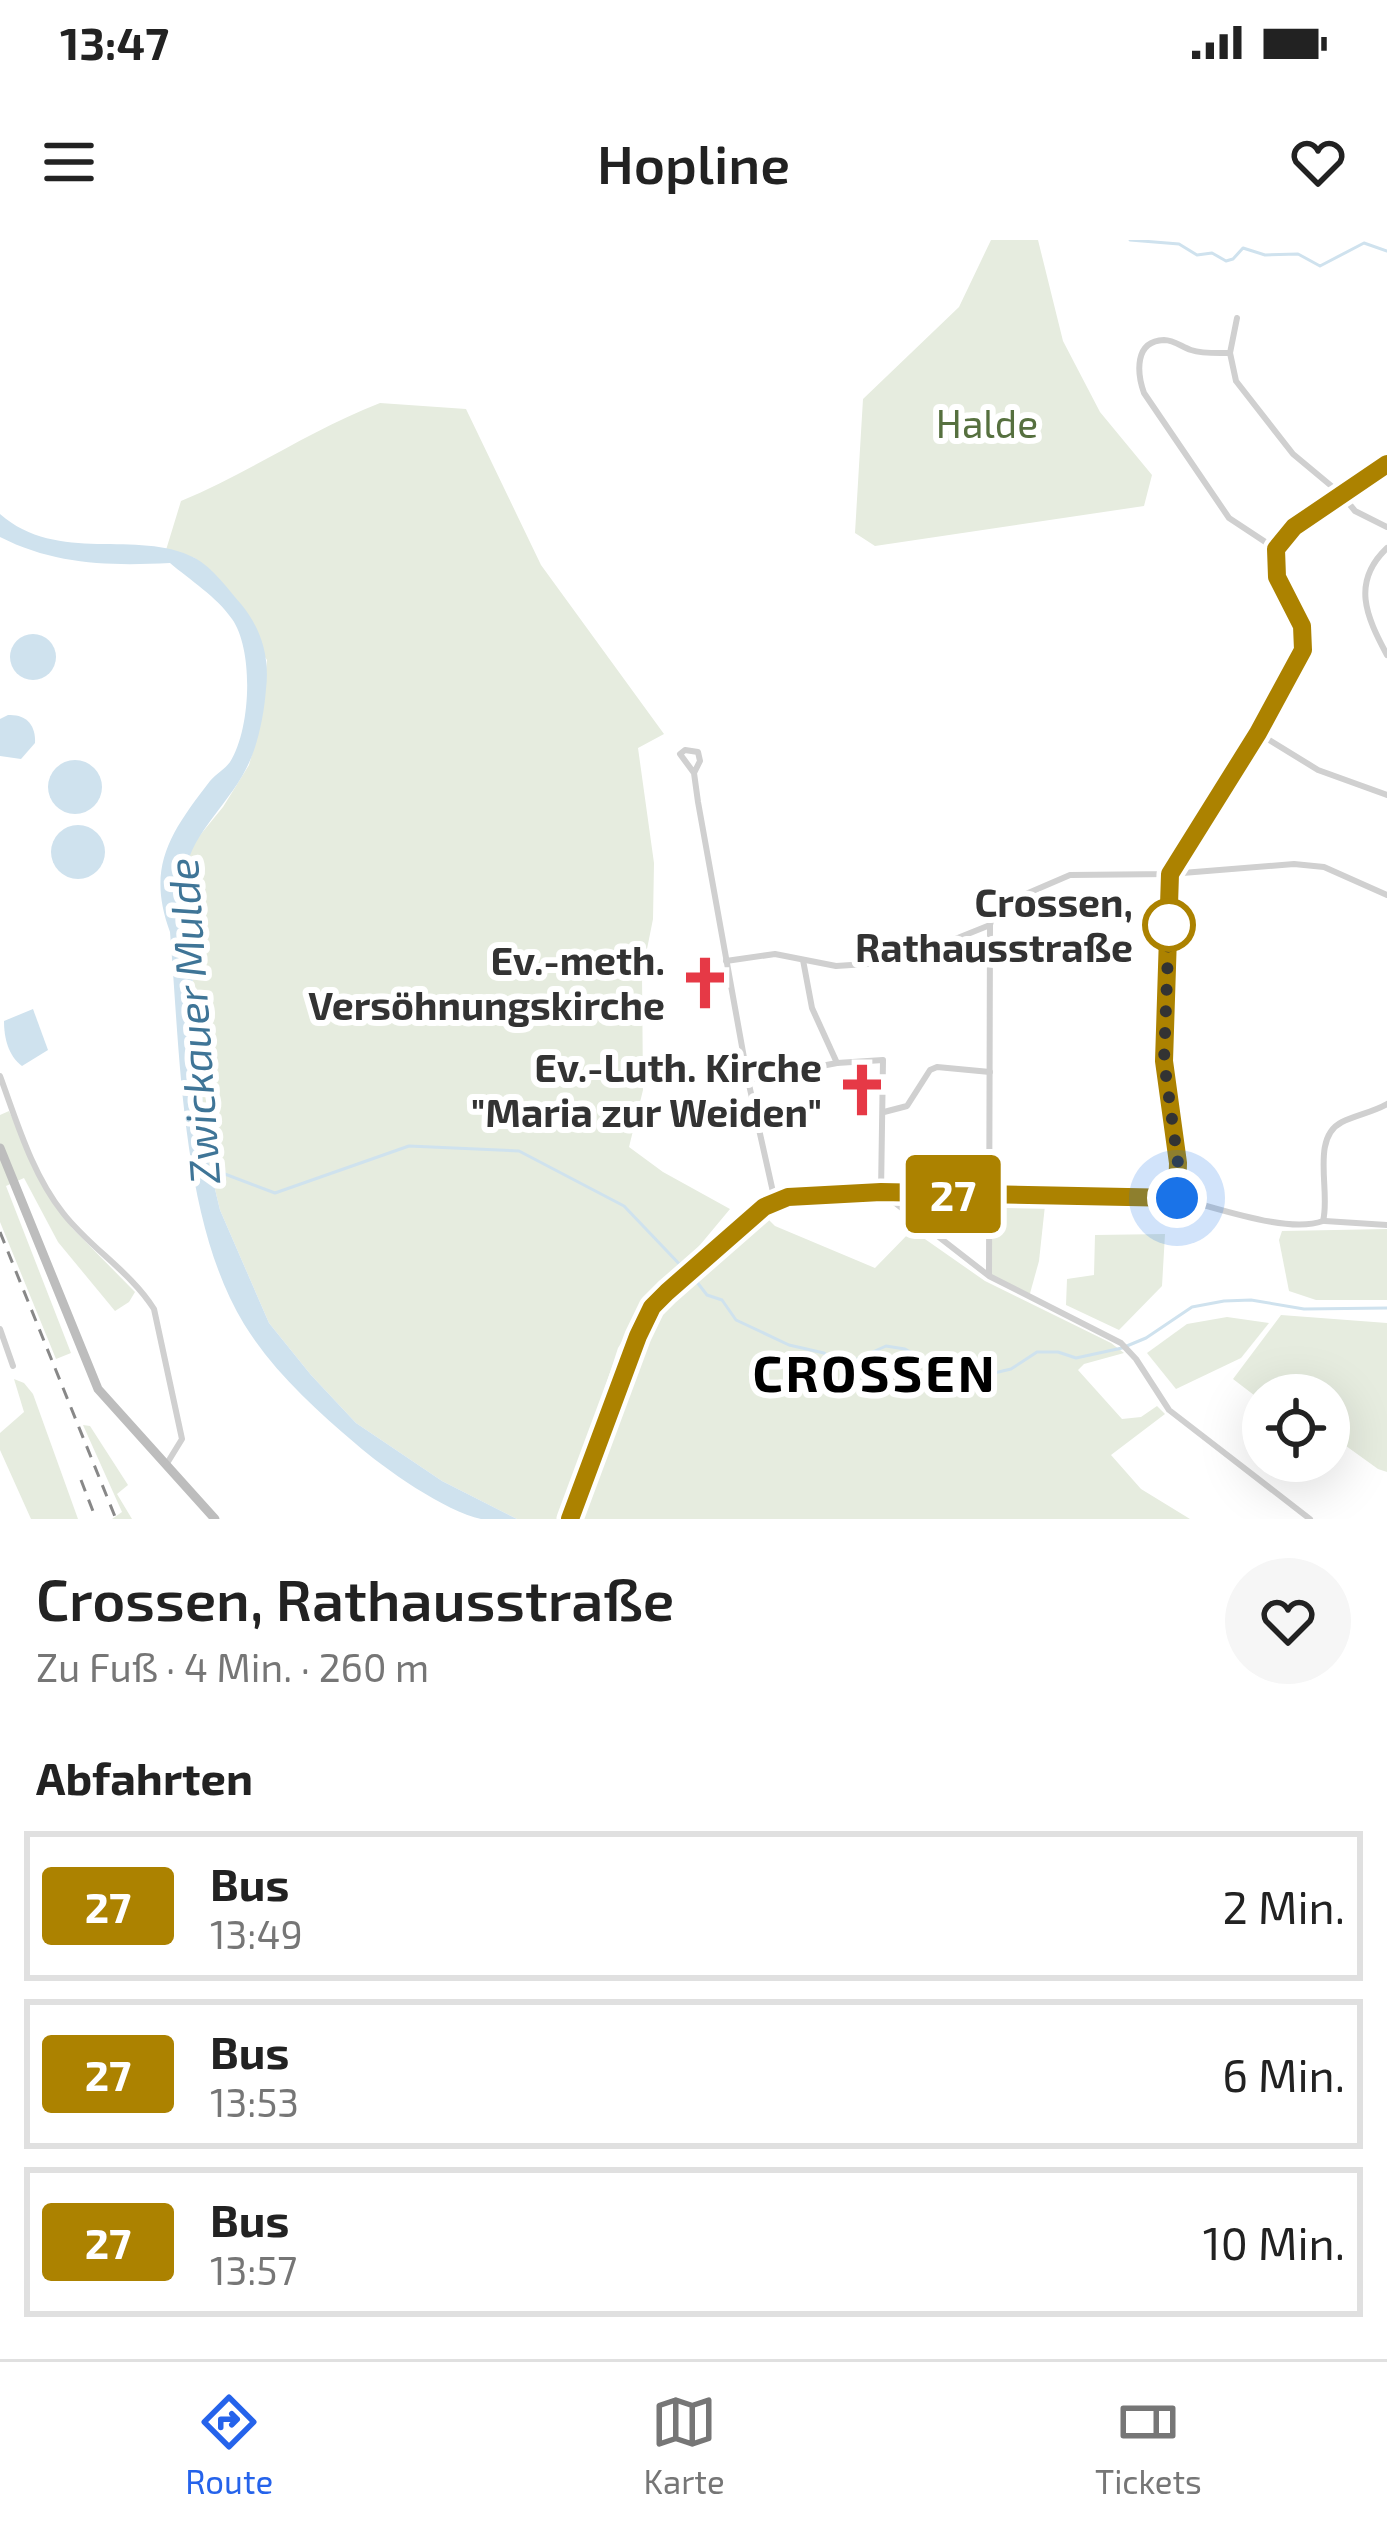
<!DOCTYPE html>
<html lang="de">
<head>
<meta charset="utf-8">
<style>
  body { margin:0; font-family:"Exo 2",sans-serif; background:#f6f6f6; color:#222; height:100vh; display:flex; flex-direction:column; font-size:45px; white-space:nowrap }
  * { box-sizing:border-box; margin:0 }
  p { font-size:39px; color:#767676 }
  .icon { flex:none; width:66px; height:66px; fill:none; stroke:currentColor; stroke-width:2; stroke-linecap:round; stroke-linejoin:round }
  .map { position:relative; height:1279px; overflow:hidden }
  .panel { display:flex; flex-direction:column; background:#fff; flex:1 }
  .panel>* { flex:none }
  .badge { padding:0 24px; border-radius:9px; font-size:42px; line-height:78px }
  .buttons { position:absolute; left:1242px; top:1134px; display:grid; gap:24px }
  .buttons a { display:grid; place-items:center; width:108px; height:108px; border-radius:50%; background:#fff; box-shadow:0 12px 48px #0002; font-size:60px }
  .you { position:absolute; width:60px; height:60px; margin:-30px; border:9px solid #fff; border-radius:50%; background:#1a73e8; box-shadow:0 0 0 18px #1a73e833 }
  .map>.badge { position:absolute; translate:-50% -50%; box-shadow:0 0 0 6px #fff }
  h2 { padding:0 36px; font-size:45px; line-height:108px }
  .round { display:grid; place-items:center; flex:none; width:126px; height:126px; border-radius:63px; background:#f6f6f6 }
  .summary { display:flex; align-items:center; justify-content:space-between; height:204px; padding:0 36px }
  h1 { font-size:57px; font-weight:600; line-height:90px }
  ul { padding:0; list-style:none }
  li { display:flex; align-items:center; gap:36px; height:150px; margin:0 24px 18px; padding:0 12px; border:6px solid #e0e0e0; border-radius:0px }
  li div { flex:1 }
  li b { display:block; font-size:45px }
  li em { font-style:normal }
  li .badge { min-width:132px; font-weight:700; text-align:center }
  .status { display:flex; justify-content:space-between; align-items:center; height:84px; padding:0 60px; background:#fff; direction:ltr }
  .status svg { height:33px; fill:currentColor }
  header { display:flex; justify-content:space-between; align-items:center; height:156px; padding:0 36px; background:#fff; font-size:54px; font-weight:600 }
  .dock { display:flex; justify-content:space-around; align-items:center; height:168px; border-top:3px solid #e0e0e0; background:#fff; font-size:33px; color:#767676 }
  .dock a { display:grid; justify-items:center; gap:6px }
  .dock .selected { color:#2563eb }
  .map>svg:first-child { display:block }
</style>
</head>
<body>
<div class="status"><b>13:47</b><svg viewBox="0 0 49 12"><path d="M0 12V9h3v3zM5 12V6h3v6zM10 12V3h3v9zM15 12V0h3v12zM26 1h20v11H26zM47 4h2v5h-2z"/></svg></div>
<header><svg class="icon" aria-label="menu" viewBox="0 0 24 24"><path d="M4 6h16M4 12h16M4 18h16"/></svg>Hopline<svg class="icon" aria-label="heart" viewBox="0 0 24 24"><path d="M12 20l-8-8c-3-5 5-10 8-4 3-6 11-1 8 4z"/></svg></header>
<div class="map">
<svg width="1387" height="1279" viewBox="0 0 1387 1279">
  <rect width="100%" height="100%" fill="#fff"/>
  <!-- green -->
  <g fill="#e6ecdf">
    <polygon points="991,0 1038,0 1063,101 1100,172 1152,235 1144,266 875,306 855,293 863,159 959,67"/>
    <path d="M380,163L466,169L541,325L664,494L638,508L654,623L653,679L642,734L643,850L629,907L663,932L730,969L690,1017L650,1057L618,1108L562,1279H517L442,1241L356,1183L311,1135L269,1083L220,970L208,920L184,640L192,605L223,567L249,525L259,489L267,420L195,318L166,310L181,261C249,233 310,190 380,163Z"/>
    <polygon points="9,871 52,960 72,988 135,1052 129,1062 115,1071 58,1002 24,938 6,946 71,1113 56,1119 0,982 0,875"/>
    <polygon points="992,955 1046,956 1039,1021 1029,1057 989,1036"/>
    <polygon points="764,975 775,986 875,1028 912,990 985,1041 1111,1103 1124,1113 1084,1124 1078,1130 1122,1179 1141,1177 1157,1166 1165,1174 1111,1215 1141,1249 1190,1279 579,1279 647,1091 664,1068"/>
    <polygon points="1387,989 1387,1060 1316,1060 1289,1051 1279,1000 1282,991"/>
    <polygon points="1165,994 1162,1046 1119,1090 1066,1065 1067,1039 1094,1035 1095,995"/>
    <polygon points="1281,1075 1387,1083 1387,1232 1378,1229 1335,1198 1349,1179 1329,1167 1329,1155 1289,1151 1286,1155 1263,1155 1263,1162 1233,1139"/>
    <polygon points="1227,1077 1269,1083 1241,1118 1176,1149 1147,1113 1187,1084"/>
    <polygon points="14,1139 24,1143 33,1154 78,1279 31,1279 0,1210 0,1193 24,1172"/>
    <polygon points="83,1185 90,1186 128,1245 117,1254 132,1279 112,1279 122,1272"/>
  </g>
  <!-- water -->
  <g fill="#cfe2ee">
    <path d="M0,274C58,325 137,288 195,318C213,328 228,349 241,364C261,388 270,417 266,449C264,475 258,506 246,529C226,568 188,596 184,640L208,920L220,970L269,1083L311,1135L356,1183L442,1241L517,1279C506,1279 492,1279 481,1279C446,1272 383,1228 356,1204C315,1169 273,1131 244,1084C181,981 180,811 170,692C146,627 170,593 210,541C216,534 225,529 230,522C251,489 254,410 232,379C217,357 190,340 170,323C110,326 55,325 0,297Z"/>
    <circle cx="33" cy="417" r="23"/>
    <path d="M8,475C26,474 36,485 35,503L21,519L0,516V479Z"/>
    <circle cx="75" cy="547" r="27"/>
    <circle cx="78" cy="612" r="27"/>
    <path d="M33,769L48,810L22,826C8,816 4,797 4,781Z"/>
  </g>
  <g fill="none" stroke-linecap="round" stroke-linejoin="round">
    <!-- stream -->
    <g stroke="#cfe2ee" stroke-width="3">
      <polyline points="1130,0 1179,4 1197,15 1212,13 1226,21 1233,19 1243,8 1265,15 1298,14 1320,26 1364,3 1387,11"/>
      <polyline points="209,928 275,953 409,906 519,911 624,966 686,1031"/>
      <polyline points="693,1037 707,1055 722,1060 736,1080 789,1105 824,1113 832,1120 846,1124 886,1106 905,1109 941,1129 990,1134 1011,1129 1037,1112 1058,1112 1076,1118 1122,1108 1146,1098 1192,1067 1224,1061 1251,1060 1304,1069 1387,1068"/>
    </g>
    <!-- street -->
    <g stroke="#d0d0d0" stroke-width="6">
      <polyline points="1237,78 1230,113 1236,141 1293,214 1341,254 1355,271 1387,287"/>
      <path d="M1230,113C1218,113 1203,114 1191,110C1182,107 1174,100 1164,100C1134,101 1137,133 1144,153L1229,278L1276,309"/>
      <path d="M1387,308C1351,342 1366,376 1387,415"/>
      <polyline points="1258,493 1318,530 1387,555"/>
      <polyline points="694,533 680,514 685,510 698,512 700,521 694,533 698,562 748,840 775,961"/>
      <polyline points="803,720 812,768 837,823"/>
      <polyline points="726,721 775,714 836,726 898,722 990,685 993,674 1014,659 1070,635 1170,634 1294,624 1324,627 1387,655"/>
      <path d="M0,836C17,882 32,934 63,973C90,1008 130,1031 154,1069L182,1199L166,1225"/>
      <polyline points="748,840 837,823 883,820 881,952 989,1036 1121,1103 1136,1119 1169,1170 1310,1279"/>
      <polyline points="884,872 907,866 930,830 937,827 990,832"/>
      <path d="M1177,958C1216,967 1287,994 1323,981C1331,952 1310,898 1342,882C1356,875 1373,872 1387,864"/>
      <polyline points="1325,981 1387,985"/>
      <polyline points="989,1035 990,685"/>
      <polyline points="0,1089 13,1126"/>
    </g>
    <!-- secondary -->
    <g stroke="#bdbdbd" stroke-width="9">
      <polyline points="0,908 98,1149 215,1279"/>
      <polyline points="570,1279 641,1086 653,1067 764,967 788,957 881,952 1177,958 1177,923 1164,821 1170,634 1258,493 1303,410 1302,387 1277,337 1276,309 1295,287 1387,224"/>
    </g>
    <!-- rail -->
    <g stroke="#888" stroke-width="3" stroke-dasharray="12 9" stroke-linecap="butt">
      <polyline points="0,992 116,1279"/>
      <polyline points="81,1240 96,1279"/>
    </g>
  </g>
  <g fill="none" stroke-linecap="round" stroke-linejoin="round">
    <defs>
      <polyline id="line" points="570,1279 638,1096 652,1067 667,1052 764,967 788,957 881,952 1177,958 1178,923 1164,821 1170,634 1258,493 1303,410 1302,386 1277,337 1276,309 1294,287 1387,224"/>
    </defs>
    <!-- line casing -->
    <use href="#line" stroke="#fff" stroke-width="27"/>
    <!-- line -->
    <use href="#line" stroke="#ac8200" stroke-width="18"/>
    <!-- walk -->
    <polyline stroke="#333" stroke-width="12" stroke-dasharray="0 21.6" points="1169,685 1164,821 1178,923 1177,958"/>
  </g>
  <!-- icons -->
  <defs>
    <symbol id="church-bare" viewBox="-9 -9 18 18"><path d="M-1.2-6h2.4v3.5h3.3v2.4h-3.3V6h-2.4V-.1h-3.3v-2.4h3.3Z" fill="#e63946" stroke="#fff" stroke-width="2.5" paint-order="stroke"/></symbol>
  </defs>
  <g fill-rule="evenodd">
    <use href="#church-bare" x="667" y="705" width="76" height="76"/>
    <use href="#church-bare" x="824" y="812" width="76" height="76"/>
  </g>
  <!-- markers -->
  <circle fill="#fff" stroke="#ac8200" stroke-width="6" cx="1169" cy="685" r="24"/>
  <g text-anchor="middle" stroke-width="12" stroke-linejoin="round" paint-order="stroke">
    <!-- park labels -->
    <g font-size="39" fill="#56703f" stroke="#fff">
      <text x="987" y="198">Halde</text>
    </g>
    <!-- stop labels -->
    <g font-size="39" font-weight="bold" fill="#333" stroke="#fff" text-anchor="end">
      <text x="1133" y="677">Crossen,<tspan x="1133" dy="45">Rathausstraße</tspan></text>
    </g>
    <!-- poi labels -->
    <g font-size="39" font-weight="bold" fill="#333" stroke="#fff" text-anchor="end">
      <text x="665" y="735">Ev.-meth.<tspan x="665" dy="45">Versöhnungskirche</tspan></text>
      <text x="822" y="842">Ev.-Luth. Kirche<tspan x="822" dy="45">"Maria zur Weiden"</tspan></text>
    </g>
    <!-- water labels -->
    <g font-size="42" font-style="italic" fill="#3f7597" stroke="#fff">
      <text transform="translate(194 781) rotate(-94)" y="15">Zwickauer Mulde</text>
    </g>
    <!-- district labels -->
    <g font-size="51" font-weight="bold" letter-spacing="3" fill="#000" stroke="#fff">
      <text x="875" y="1152">CROSSEN</text>
    </g>
  </g>
</svg>
<div class="buttons">
<a><svg class="icon" aria-label="locate" viewBox="0 0 24 24"><circle cx="12" cy="12" r="6"/><path d="M12 2v4M12 18v4M2 12h4M18 12h4"/></svg></a>
</div>
<div class="you" style="left:1177px;top:958px"></div>
<b class="badge" style="left:953px;top:954px;background:#ac8200;color:#fff">27</b>
</div>
<section class="panel">
<div class="summary"><div><h1>Crossen, Rathausstraße</h1><p>Zu Fuß · 4 Min. · 260 m</p></div><a class="round"><svg class="icon" aria-label="heart" viewBox="0 0 24 24"><path d="M12 20l-8-8c-3-5 5-10 8-4 3-6 11-1 8 4z"/></svg></a></div>
<h2>Abfahrten</h2>
<ul>
<li><span class="badge" style="background:#ac8200;color:#fff">27</span><div><b>Bus</b><p>13:49</p></div><em>2 Min.</em></li>
<li><span class="badge" style="background:#ac8200;color:#fff">27</span><div><b>Bus</b><p>13:53</p></div><em>6 Min.</em></li>
<li><span class="badge" style="background:#ac8200;color:#fff">27</span><div><b>Bus</b><p>13:57</p></div><em>10 Min.</em></li>
</ul>
</section>
<nav class="dock">
<a class="selected"><svg class="icon" aria-label="directions" viewBox="0 0 24 24"><path d="M12 3l9 9-9 9-9-9zM9 14v-3h6M13 9l2 2-2 2"/></svg>Route</a>
<a><svg class="icon" aria-label="map" viewBox="0 0 24 24"><path d="M3 6l6-2 6 2 6-2v14l-6 2-6-2-6 2zM9 4v14M15 6v14"/></svg>Karte</a>
<a><svg class="icon" aria-label="tickets" viewBox="0 0 24 24"><path d="M3 7h18v10H3zM15 7v10"/></svg>Tickets</a>
</nav>
</body>
</html>
